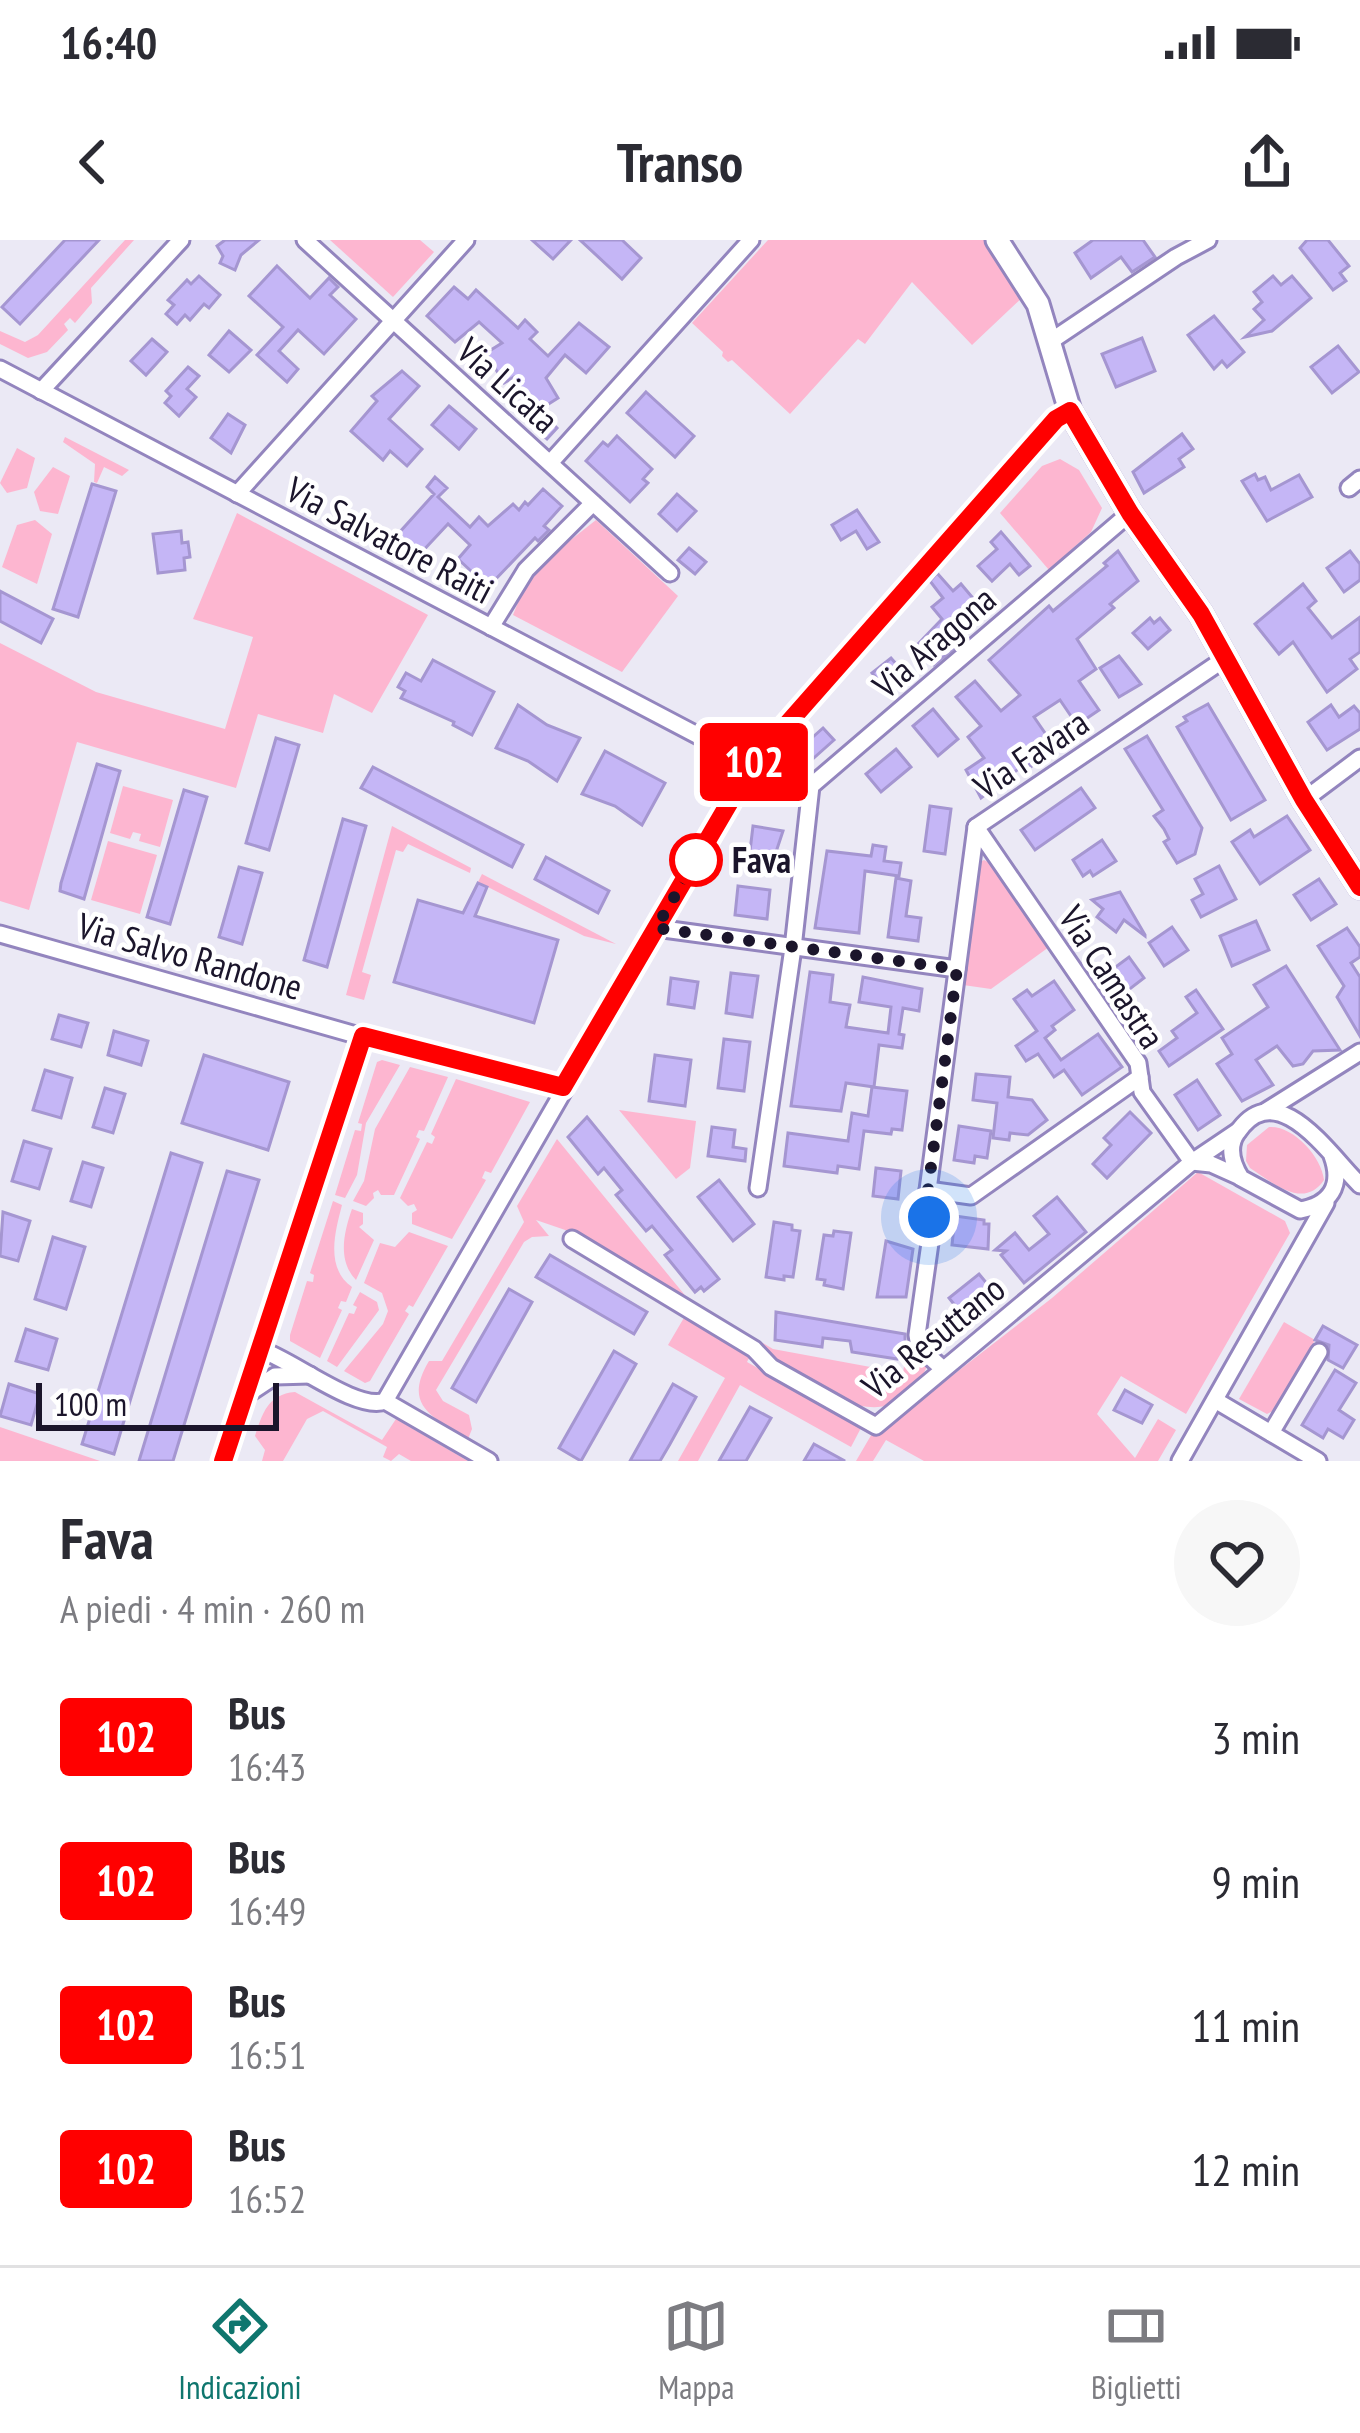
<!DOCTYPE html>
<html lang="it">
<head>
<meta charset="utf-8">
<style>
  body { margin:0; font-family:"PT Sans Narrow",sans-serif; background:#f7f7f7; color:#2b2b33; height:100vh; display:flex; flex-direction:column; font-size:45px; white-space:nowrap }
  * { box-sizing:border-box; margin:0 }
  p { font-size:39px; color:#7c7c81 }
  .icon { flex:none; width:66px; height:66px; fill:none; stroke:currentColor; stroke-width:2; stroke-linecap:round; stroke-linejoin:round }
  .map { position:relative; height:1221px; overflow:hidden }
  .drawer { display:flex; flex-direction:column; background:#fff; flex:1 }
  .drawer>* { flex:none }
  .badge { padding:0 24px; border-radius:9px; font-size:42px; line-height:78px }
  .scale { position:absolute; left:36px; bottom:30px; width:243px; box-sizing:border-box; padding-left:12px; border:6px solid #1b152b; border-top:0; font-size:33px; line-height:42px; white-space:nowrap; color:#1b152b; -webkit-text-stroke:9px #fff; paint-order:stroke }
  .you { position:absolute; width:60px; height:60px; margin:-30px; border:9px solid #fff; border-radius:50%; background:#1a73e8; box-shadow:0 0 0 18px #1a73e833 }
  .map>.badge { position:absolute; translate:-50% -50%; box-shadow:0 0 0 6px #fff }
  .round { display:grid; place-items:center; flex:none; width:126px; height:126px; border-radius:63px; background:#f7f7f7 }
  .headline { display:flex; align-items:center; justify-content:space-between; height:204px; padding:0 60px }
  h1 { font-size:57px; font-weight:700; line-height:90px }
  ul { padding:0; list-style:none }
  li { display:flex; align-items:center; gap:36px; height:144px; padding:0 60px }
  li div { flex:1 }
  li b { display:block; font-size:45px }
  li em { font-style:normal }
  li .badge { min-width:132px; font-weight:700; text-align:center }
  .status { display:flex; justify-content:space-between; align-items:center; height:84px; padding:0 60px; background:#fff; direction:ltr }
  .status svg { height:33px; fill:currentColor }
  header { display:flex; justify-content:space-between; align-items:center; height:156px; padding:0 60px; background:#fff; font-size:54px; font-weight:700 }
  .dock { display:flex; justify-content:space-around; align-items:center; height:168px; border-top:3px solid #e1e1e2; background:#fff; font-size:33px; color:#7c7c81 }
  .dock a { display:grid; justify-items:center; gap:6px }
  .dock .active { color:#0f766e }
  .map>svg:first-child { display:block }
</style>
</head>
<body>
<div class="status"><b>16:40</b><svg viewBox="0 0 49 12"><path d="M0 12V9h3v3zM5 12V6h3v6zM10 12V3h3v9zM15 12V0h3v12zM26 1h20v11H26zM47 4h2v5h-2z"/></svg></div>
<header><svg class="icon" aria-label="back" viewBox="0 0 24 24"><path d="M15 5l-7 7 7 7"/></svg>Transo<svg class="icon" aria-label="share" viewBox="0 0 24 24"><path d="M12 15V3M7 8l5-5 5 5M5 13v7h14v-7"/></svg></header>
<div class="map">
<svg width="1360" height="1221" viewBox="0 0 1360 1221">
  <rect width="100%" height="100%" fill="#ebe9f5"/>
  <!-- green -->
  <g fill="#fdb6d0">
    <polygon points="125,0 134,0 91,48 92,63 75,83 70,78 64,84 68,90 47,112 28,118 0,104 0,91 25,102 38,95"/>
    <polygon points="330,0 420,0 434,12 393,57"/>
    <polygon points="768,0 990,0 1025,55 972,105 912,42 865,104 858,99 790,174 732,120 728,122 722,116 723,112 692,83"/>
    <polygon points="65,197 129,230 122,236 104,227 97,243 94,242 95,224 63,202"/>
    <polygon points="17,208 35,218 27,248 7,253 0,243"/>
    <polygon points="1060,219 1079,230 1102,268 1091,292 1049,330 1000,273 1042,226"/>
    <polygon points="53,227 70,236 58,274 40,271 34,252"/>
    <polygon points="237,273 428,375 372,473 334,454 323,493 258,474 236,548 77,502 29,670 0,661 0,403 96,452 225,489 253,397 193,379"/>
    <polygon points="35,280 52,294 37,344 2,327 17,285"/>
    <polygon points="596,280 678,356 622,432 513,375 530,332"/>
    <polygon points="123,546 173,560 160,607 139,601 141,594 133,592 130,599 110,593"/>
    <polygon points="392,586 471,628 470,633 408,604 403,612 396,610 362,732 371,735 364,760 346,755"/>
    <polygon points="108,601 157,615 140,674 91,660"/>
    <polygon points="984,620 990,623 1049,707 991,749 963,745 977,624"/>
    <polygon points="482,634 616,704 584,696 478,642"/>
    <polygon points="382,820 400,825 366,883 357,935 345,958 335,955 355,890 361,891 362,884 358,883 377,822"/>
    <polygon points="410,827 448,837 424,891 419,890 416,897 420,899 394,955 381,955 378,950 373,953 374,958 366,966 353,961 364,941 375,889"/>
    <polygon points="456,839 530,862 491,933 485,931 482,938 486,940 452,999 412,984 412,973 417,970 414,964 408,966 400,958 427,902 432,904 435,897 431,894"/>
    <polygon points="619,870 696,881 690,928 676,939"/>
    <path d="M1269,887C1293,885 1322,917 1324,940C1304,970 1273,943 1250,928L1246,921L1247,905Z"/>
    <path d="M557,899L688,1059L773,1109L903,1133L908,1099L912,1112L927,1126C891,1213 800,1141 755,1102L571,992L536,980L549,996L532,997L524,1002L436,1150L443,1161L469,1175L472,1189L468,1199C433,1177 402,1166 429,1121H442L524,982L517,966Z"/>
    <polygon points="1198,932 1285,981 1290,993 1186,1174 1121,1136 1097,1174 1135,1218 1158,1179 1176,1190 1158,1221 924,1221 886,1200 873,1221 856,1221 873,1192 877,1194 1052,1058"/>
    <path d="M333,961L342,965C335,992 325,1028 352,1047L346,1062L341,1061L338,1068L342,1070L320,1118L290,1101V1095L307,1041L313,1042L314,1035L310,1033Z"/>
    <path d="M352,969L363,973V984L359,987L374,1000L356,1040C337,1020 344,992 352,969Z"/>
    <polygon points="409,992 448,1006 413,1067 409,1065 405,1071 409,1074 370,1141 365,1143 344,1131 383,1084 388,1071 382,1053 364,1043 380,1003 395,1007"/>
    <polygon points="360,1052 377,1062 379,1070 337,1127 327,1121 349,1073 354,1074 357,1067 353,1065"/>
    <polygon points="685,1076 751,1114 747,1122 862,1186 851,1207 740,1145 698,1221 678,1221 725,1138 668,1105"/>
    <polygon points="1284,1082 1315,1100 1275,1170 1267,1174 1239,1159"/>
    <path d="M295,1152L382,1200L396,1179L468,1221H411L399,1214L391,1221L383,1217L387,1207L323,1171L307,1179L283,1221H262L265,1210L255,1196C262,1174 268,1154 295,1152Z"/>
    <polygon points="0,1187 100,1221 0,1221"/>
  </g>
  <!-- building -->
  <g fill="#c5b6f6" stroke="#a596d1" stroke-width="3">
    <polygon points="65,0 99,0 20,84 2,67"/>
    <polygon points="225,0 259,0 241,15 235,30 220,23 223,16 217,6"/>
    <polygon points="532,0 571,0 553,19"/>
    <polygon points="580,0 622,0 641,18 622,39"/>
    <polygon points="1093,0 1143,0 1155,17 1132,32 1121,17 1091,38 1075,13"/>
    <polygon points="1307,0 1328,0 1349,26 1340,33 1346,41 1333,50 1300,8"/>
    <polygon points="277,26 310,58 329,38 338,47 330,55 356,79 324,114 298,90 279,111 298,129 287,142 257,115 283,87 249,56"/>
    <polygon points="199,36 220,55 209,68 204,64 190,80 185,75 177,84 166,74 174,65 168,60 187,40 191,44"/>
    <polygon points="1273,36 1281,45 1292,36 1311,58 1272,91 1245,97 1264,80 1254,69 1262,62 1254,52"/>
    <polygon points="454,47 468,59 476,50 518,88 525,80 537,92 530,99 548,116 579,83 609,107 586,133 565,115 546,138 558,158 536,172 514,137 504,143 486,113 502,103 479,82 455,102 427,76"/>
    <polygon points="1214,76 1244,112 1227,127 1222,121 1214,129 1188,95"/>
    <polygon points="229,91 251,110 229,132 209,115"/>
    <polygon points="1142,98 1155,131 1116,147 1102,114"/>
    <polygon points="152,99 167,112 146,135 131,121"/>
    <polygon points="1338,106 1359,132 1332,153 1311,127"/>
    <polygon points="188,127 199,136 187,149 196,157 179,176 165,163 171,156 166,151"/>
    <polygon points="402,131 419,146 389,179 422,209 407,226 390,211 383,220 351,191 377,161 372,156"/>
    <polygon points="646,152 694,196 675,217 627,173"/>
    <polygon points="449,166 476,189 459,209 432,185"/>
    <polygon points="542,173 557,188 547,199 531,185"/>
    <polygon points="228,174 245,185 231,213 211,198"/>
    <polygon points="1182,194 1193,209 1179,219 1184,227 1144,253 1133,232"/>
    <polygon points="617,196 652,229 643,239 648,243 630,262 586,221 603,202 608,206"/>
    <polygon points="1255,234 1258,240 1265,237 1271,250 1299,235 1312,257 1267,281 1242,241"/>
    <polygon points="435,237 447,248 438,257 470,287 479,277 488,286 513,264 519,270 525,262 528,265 543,249 562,266 544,286 549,290 538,301 535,298 492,343 487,339 484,343 458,319 470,305 448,284 420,314 398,294 434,254 427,247"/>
    <polygon points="92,244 116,251 78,377 53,369"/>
    <polygon points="677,254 696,271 677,291 659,274"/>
    <polygon points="857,270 879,302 867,309 856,291 841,300 832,285"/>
    <polygon points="181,291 182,303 188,302 190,317 184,318 185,330 158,333 153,294"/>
    <polygon points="1001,292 1030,326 1019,335 1010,324 992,341 978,326 997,309 991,302"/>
    <polygon points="689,308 706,322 695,334 678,320"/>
    <polygon points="1118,311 1138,341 1110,364 1114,368 1077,399 1096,429 1079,441 1099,470 1077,485 1060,460 1034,477 1056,509 1032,526 1031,524 1017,530 981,558 966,530 984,518 968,497 981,486 956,457 975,441 1001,471 1020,455 989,420 1049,366 1053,371 1107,326 1104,323"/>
    <polygon points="1350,311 1360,324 1360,340 1344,352 1327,328"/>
    <polygon points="937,333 953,351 961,344 983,370 947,400 954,408 934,425 917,405 942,379 932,367 943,358 930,341"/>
    <polygon points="1303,344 1316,361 1308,368 1332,398 1360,377 1360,412 1350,419 1357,429 1327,452 1293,402 1279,414 1255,384"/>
    <polygon points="0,351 53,379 41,403 0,381"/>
    <polygon points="1150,378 1154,383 1160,378 1170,390 1148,409 1133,393"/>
    <polygon points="1119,416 1141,444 1119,457 1100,428"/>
    <polygon points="891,418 905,434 886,449 872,433"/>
    <polygon points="433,420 494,452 472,495 453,485 454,482 401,458 405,451 398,447 406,433 421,441"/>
    <polygon points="1208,464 1265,560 1231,580 1177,487 1187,481 1184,477"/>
    <polygon points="518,465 547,485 580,498 557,541 528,521 496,508"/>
    <polygon points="1331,465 1339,477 1354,466 1360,473 1360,489 1327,510 1308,482"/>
    <polygon points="933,469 958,499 938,516 913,486"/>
    <polygon points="823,488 834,500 807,524 796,512"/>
    <polygon points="1147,496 1202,588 1195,614 1177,623 1164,602 1169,599 1164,589 1154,576 1163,570 1125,509"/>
    <polygon points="276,498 299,505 269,610 246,603"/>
    <polygon points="896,509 911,527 881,552 866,534"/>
    <polygon points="605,511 665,543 642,585 615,566 582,554"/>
    <polygon points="97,524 120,531 84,659 60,651 61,643"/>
    <polygon points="373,527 523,605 512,627 361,548"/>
    <polygon points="1081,548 1095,568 1035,610 1021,590"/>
    <polygon points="184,550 207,557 170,684 147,677"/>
    <polygon points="930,566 951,569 945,614 924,611"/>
    <polygon points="1287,576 1310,610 1260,644 1232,602 1250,590 1254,597"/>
    <polygon points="343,579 366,586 327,727 304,720"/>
    <polygon points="753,586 783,591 775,615 750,611"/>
    <polygon points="1102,600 1116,621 1093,636 1090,631 1083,636 1073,620"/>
    <polygon points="873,605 886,607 884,621 901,623 899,636 865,631 859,693 815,688 827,611 871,616"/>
    <polygon points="546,617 609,651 598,673 535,639"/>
    <polygon points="1219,626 1236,659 1201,677 1192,660 1203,654 1195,639"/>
    <polygon points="239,627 262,633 242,704 219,697"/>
    <polygon points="896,638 911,641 906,676 921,678 918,701 888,697"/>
    <polygon points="1319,639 1336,664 1311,680 1294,655"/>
    <polygon points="478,643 487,647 475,676 558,700 534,783 394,742 418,660 463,673"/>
    <polygon points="738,646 770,650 767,679 735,675"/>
    <polygon points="1120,652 1145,695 1145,696 1124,680 1116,692 1097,677 1103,669 1092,660"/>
    <polygon points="1256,681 1269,710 1232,726 1220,696"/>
    <polygon points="1172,687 1188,710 1164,726 1149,703"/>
    <polygon points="1347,688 1360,707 1360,717 1351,723 1360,737 1360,796 1337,757 1344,746 1318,706"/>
    <polygon points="1129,717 1144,738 1118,758 1102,737"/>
    <polygon points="1286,726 1340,810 1313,811 1303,824 1293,826 1277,806 1256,820 1273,845 1242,861 1217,824 1232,814 1222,798 1268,767 1254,745"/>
    <polygon points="810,732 833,735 830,762 850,765 846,787 888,793 891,767 859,762 863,737 922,749 919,771 903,768 899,794 904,795 902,808 879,805 874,847 846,843 841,871 791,866"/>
    <polygon points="731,733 758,736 752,777 726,773"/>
    <polygon points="671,738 698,742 694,768 668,764"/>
    <polygon points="1054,741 1074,770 1052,786 1055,790 1045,798 1061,820 1098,794 1122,827 1082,855 1064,830 1054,837 1038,814 1026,821 1016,806 1037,791 1014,759 1027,750 1032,756"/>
    <polygon points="1196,750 1223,789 1169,826 1159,811 1177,798 1172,791 1197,773 1186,757"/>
    <polygon points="59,775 88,783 81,807 52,799"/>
    <polygon points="114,791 148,801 141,825 108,815"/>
    <polygon points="724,799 750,802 744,851 718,848"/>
    <polygon points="204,815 289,842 268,910 182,883"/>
    <polygon points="655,815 691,820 685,866 649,861"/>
    <polygon points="45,830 72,838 61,878 33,870"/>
    <polygon points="976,834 1010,837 1008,857 1032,860 1047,880 1028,895 1010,893 1009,900 993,898 997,863 973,860"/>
    <polygon points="1197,840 1220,875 1198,890 1175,855"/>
    <polygon points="872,847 907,851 902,890 892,889 891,894 864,891 859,929 838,926 837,933 784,926 788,893 848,901 852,873 868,876"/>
    <polygon points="105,848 125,854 113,893 93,887"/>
    <polygon points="1130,872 1151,893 1107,938 1093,924 1111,905 1104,898"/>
    <polygon points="587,877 719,1039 704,1051 701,1047 695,1052 665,1015 672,1010 652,986 646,991 616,955 622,950 604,928 598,934 568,897"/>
    <polygon points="959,886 991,891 987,918 975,916 974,923 954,920"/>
    <polygon points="712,887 735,890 733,907 746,909 745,921 708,916"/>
    <polygon points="24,901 51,909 39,949 12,941"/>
    <polygon points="171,913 202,923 114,1214 82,1204"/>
    <polygon points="83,922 103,928 91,967 71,961"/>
    <polygon points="876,928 901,931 898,959 873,956"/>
    <polygon points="227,931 259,940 173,1221 139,1221"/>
    <polygon points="719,940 754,984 733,1001 698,957"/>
    <polygon points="1057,957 1086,992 1024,1043 1001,1015 1006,1011 995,1010 1015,993 1029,1010 1049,994 1034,976"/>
    <polygon points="3,972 30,981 18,1021 0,1016"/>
    <polygon points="955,976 984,980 984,984 989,984 988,1009 952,1005"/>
    <polygon points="774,982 792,985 792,990 800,991 793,1037 784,1036 784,1040 766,1037"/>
    <polygon points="834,991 851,993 843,1049 824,1045 825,1040 817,1039 824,995 833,996"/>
    <polygon points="53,997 85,1007 66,1069 35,1059"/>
    <polygon points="886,1001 913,1009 906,1057 877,1057"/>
    <polygon points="550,1015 647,1072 634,1094 536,1037"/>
    <polygon points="979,1034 998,1057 972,1078 964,1069 961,1073 949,1058"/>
    <polygon points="509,1049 532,1062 476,1162 452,1148"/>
    <polygon points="776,1072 905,1094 905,1113 898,1112 897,1119 852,1112 850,1101 823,1098 822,1107 775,1100"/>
    <polygon points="1323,1086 1357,1105 1343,1128 1328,1120 1329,1105 1315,1100"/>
    <polygon points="26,1089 57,1099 48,1130 16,1121"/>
    <polygon points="614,1111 636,1124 581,1221 559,1208"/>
    <polygon points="1335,1130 1356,1143 1339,1170 1354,1180 1343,1198 1328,1189 1323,1198 1302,1185"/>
    <polygon points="9,1144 40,1154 31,1185 0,1176"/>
    <polygon points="673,1144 696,1157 670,1204 660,1221 630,1221"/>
    <polygon points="1125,1150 1152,1165 1142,1183 1114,1170"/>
    <polygon points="750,1167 771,1178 746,1221 719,1221"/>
    <polygon points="814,1204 845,1221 804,1221"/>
  </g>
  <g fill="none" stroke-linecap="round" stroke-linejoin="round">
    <defs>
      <g id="street">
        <polyline points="305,0 670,333"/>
        <polyline points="1051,101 1176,17 1208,0"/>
        <polyline points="0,129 752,524"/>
        <polyline points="41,151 181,0"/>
        <polyline points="550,223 751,0"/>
        <polyline points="1349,248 1360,239"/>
        <polyline points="237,254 466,0"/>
        <polyline points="491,387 526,330 593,263"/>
        <polyline points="1304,560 1360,518"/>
        <polyline points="976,587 1138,823 1142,852 1192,922"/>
        <polyline points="656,688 957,729"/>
        <polyline points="0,694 363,797 563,847"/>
        <polyline points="1266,871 1360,812"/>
        <path d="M1332,916C1343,946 1330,965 1300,970L1241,938C1233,925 1227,907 1237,893C1277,833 1330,916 1360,945"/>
        <polyline points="1192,922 1211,924 1240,937"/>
        <polyline points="758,948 793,708 811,546 1130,273"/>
        <polyline points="928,950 971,956 1140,837"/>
        <polyline points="572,999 754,1109 771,1127 876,1186 1192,922 1238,891"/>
        <path d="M259,1109C291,1119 357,1172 385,1161L752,524L1056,179L1070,171"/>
        <polyline points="943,1129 919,1107 917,1095 930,1003 928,950 976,587 1223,420"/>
        <polyline points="245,1156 275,1136 310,1135"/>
        <polyline points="1215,1160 1318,1221"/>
        <polyline points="385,1161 489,1221"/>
        <polyline points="1271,1193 1319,1112"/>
        <polyline points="223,1221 363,797"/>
        <polyline points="1180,1221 1326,963"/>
      </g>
      <polyline id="secondary" points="997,0 1038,64 1070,171 1130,273 1201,374 1304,560 1360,647"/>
    </defs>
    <!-- street casing -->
    <use href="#street" stroke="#9385be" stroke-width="21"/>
    <!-- secondary casing -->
    <use href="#secondary" stroke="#9385be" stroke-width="27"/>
    <!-- street -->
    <use href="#street" stroke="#fff" stroke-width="15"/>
    <!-- secondary -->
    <use href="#secondary" stroke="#fff" stroke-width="21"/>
  </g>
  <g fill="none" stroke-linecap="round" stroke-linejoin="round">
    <defs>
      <polyline id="line" points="223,1221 363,796 563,847 752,524 1056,179 1070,171 1130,273 1201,374 1304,560 1360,647"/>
    </defs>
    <!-- line casing -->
    <use href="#line" stroke="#fff" stroke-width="27"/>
    <!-- line -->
    <use href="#line" stroke="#f00" stroke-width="18"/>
    <!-- walk -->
    <polyline stroke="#1b152b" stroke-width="12" stroke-dasharray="0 21.6" points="696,620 656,688 957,729 928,950 929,977"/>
  </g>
  <!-- markers -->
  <circle fill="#fff" stroke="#f00" stroke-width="6" cx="696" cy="620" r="24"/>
  <g text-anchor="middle" stroke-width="9" stroke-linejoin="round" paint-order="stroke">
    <!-- street labels -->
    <g font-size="36" fill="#1b152b" stroke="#fff">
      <text transform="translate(508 145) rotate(42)" y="13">Via Licata</text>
      <text transform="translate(390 300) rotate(28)" y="13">Via Salvatore Raiti</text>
      <text transform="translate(934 402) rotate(-41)" y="13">Via Aragona</text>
      <text transform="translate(1031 514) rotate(-34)" y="13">Via Favara</text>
      <text transform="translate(190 716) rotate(16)" y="13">Via Salvo Randone</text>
      <text transform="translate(1112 737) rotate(57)" y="13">Via Camastra</text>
      <text transform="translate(933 1097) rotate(-39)" y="13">Via Resuttano</text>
    </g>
    <!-- stop labels -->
    <g font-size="36" font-weight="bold" fill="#1b152b" stroke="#fff" text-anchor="start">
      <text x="732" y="633">Fava</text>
    </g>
  </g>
</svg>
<div class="scale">100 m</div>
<div class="you" style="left:929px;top:977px"></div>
<b class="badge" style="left:754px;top:522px;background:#f00;color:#fff">102</b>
</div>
<section class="drawer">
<div class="headline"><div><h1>Fava</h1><p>A piedi · 4 min · 260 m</p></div><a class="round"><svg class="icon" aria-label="heart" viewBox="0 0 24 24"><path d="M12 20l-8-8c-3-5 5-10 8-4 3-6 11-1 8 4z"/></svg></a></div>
<ul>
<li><span class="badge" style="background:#f00;color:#fff">102</span><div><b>Bus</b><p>16:43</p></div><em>3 min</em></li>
<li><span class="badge" style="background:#f00;color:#fff">102</span><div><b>Bus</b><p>16:49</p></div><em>9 min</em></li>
<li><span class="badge" style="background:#f00;color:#fff">102</span><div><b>Bus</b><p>16:51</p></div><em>11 min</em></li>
<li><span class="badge" style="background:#f00;color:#fff">102</span><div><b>Bus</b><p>16:52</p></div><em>12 min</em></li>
</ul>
</section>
<nav class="dock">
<a class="active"><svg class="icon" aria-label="directions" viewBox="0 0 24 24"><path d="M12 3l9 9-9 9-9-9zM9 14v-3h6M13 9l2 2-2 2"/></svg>Indicazioni</a>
<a><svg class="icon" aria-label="map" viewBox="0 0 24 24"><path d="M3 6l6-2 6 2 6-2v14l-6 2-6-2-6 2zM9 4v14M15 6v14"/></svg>Mappa</a>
<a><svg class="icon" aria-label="tickets" viewBox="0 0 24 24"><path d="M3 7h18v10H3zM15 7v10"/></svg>Biglietti</a>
</nav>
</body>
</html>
